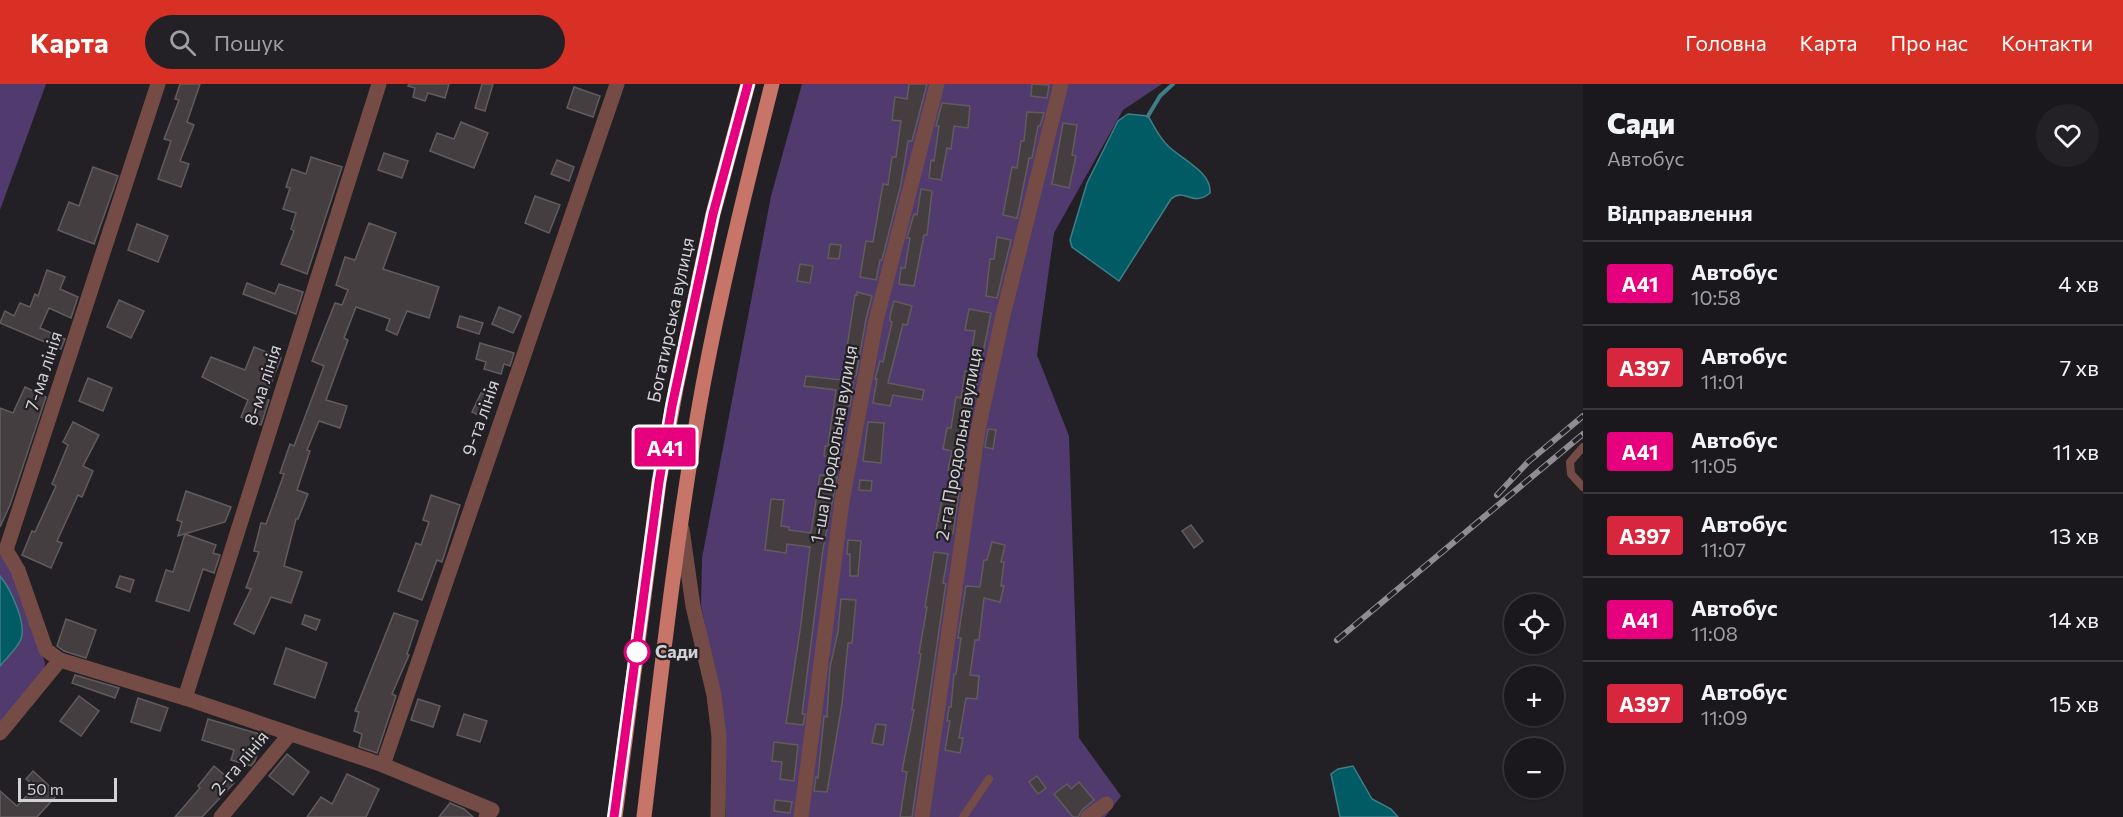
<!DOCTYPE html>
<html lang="uk">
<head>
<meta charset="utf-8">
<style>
  body { margin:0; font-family:Commissioner,sans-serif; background:#232125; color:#f1f3f6; height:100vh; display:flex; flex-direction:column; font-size:22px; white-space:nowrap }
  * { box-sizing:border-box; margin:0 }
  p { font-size:20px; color:#9fa0a3 }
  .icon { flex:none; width:33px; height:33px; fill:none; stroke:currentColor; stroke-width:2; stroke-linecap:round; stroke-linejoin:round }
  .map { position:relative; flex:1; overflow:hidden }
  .sheet { display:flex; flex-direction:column; background:#1a181c; width:540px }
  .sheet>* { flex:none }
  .badge { padding:0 12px; border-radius:4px; font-size:21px; line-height:39px }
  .controls { position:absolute; left:1504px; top:510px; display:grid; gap:12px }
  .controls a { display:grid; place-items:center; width:60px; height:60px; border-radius:50%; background:#1a181c; box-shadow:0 2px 4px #0004,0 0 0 2px #38373b; font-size:30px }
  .scale { position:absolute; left:18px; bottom:15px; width:99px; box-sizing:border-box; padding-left:6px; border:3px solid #d2d1d4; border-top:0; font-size:16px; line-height:21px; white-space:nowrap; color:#d2d1d4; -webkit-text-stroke:4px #222025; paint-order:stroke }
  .map>.badge { position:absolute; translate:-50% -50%; box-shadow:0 0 0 3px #fff }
  h2 { padding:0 24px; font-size:22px; line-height:54px }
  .round { display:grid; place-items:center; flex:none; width:63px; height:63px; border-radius:32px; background:#232125 }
  .overview { display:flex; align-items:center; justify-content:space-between; height:102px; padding:0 24px }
  h1 { font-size:28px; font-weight:800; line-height:45px }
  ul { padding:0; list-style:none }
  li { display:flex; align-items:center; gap:18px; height:84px; padding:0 24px; border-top:2px solid #38373b }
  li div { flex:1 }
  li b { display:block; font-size:22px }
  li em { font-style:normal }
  li .badge { min-width:66px; font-weight:700; text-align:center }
  header { display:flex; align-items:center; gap:36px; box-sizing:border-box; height:84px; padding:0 30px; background:#d93025; color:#fff }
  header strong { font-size:28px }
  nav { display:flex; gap:33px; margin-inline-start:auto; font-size:21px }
  .search { width:420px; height:54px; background:#232125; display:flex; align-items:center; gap:15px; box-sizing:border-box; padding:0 21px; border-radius:33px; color:#9fa0a3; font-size:22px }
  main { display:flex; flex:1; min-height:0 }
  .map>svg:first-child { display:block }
</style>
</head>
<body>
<header>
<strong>Карта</strong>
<div class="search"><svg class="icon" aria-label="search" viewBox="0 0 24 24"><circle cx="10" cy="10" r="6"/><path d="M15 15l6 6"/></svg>Пошук</div>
<nav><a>Головна</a><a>Карта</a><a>Про нас</a><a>Контакти</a></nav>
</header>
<main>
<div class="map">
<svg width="1583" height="733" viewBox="0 0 1583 733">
  <rect width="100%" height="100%" fill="#222025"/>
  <!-- green -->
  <g fill="#513a6e">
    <polygon points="0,0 46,0 0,126"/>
    <polygon points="802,0 1162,0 1123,26 1054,149 1037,271 1069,352 1079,654 1121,712 1105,733 726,733 724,672 715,591 701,521 702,474 771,112"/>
    <path d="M0,471C23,493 35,549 45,579L44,590L0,643V582L5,576L20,533L6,500L0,492Z"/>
  </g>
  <!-- water -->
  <g fill="#005b65" stroke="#3f7e86" stroke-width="1.5">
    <path d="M1128,30L1148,32C1154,42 1159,53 1167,61C1181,75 1212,88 1210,109C1191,124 1186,103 1171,115L1119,197L1072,163L1070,156L1087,99L1118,37Z"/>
    <path d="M0,492C10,504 27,539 21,555C17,565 6,574 0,582Z"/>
    <polygon points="1353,682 1372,715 1391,725 1398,733 1340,733 1331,690 1338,685"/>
  </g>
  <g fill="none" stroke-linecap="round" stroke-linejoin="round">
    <!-- stream -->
    <polyline stroke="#3f7e86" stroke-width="4" points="1148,32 1160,12 1173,0"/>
  </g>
  <!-- building -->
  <g fill="#453e41" stroke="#625b5e" stroke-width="1.5">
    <polygon points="180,0 200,0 187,38 194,41 180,77 189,80 181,103 158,95 171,57 164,55 179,16 175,15"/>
    <polygon points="409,0 449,0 445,14 428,9 425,17 413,13 415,4 408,2"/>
    <polygon points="482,0 493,0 485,27 475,24"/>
    <polygon points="909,0 927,0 912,57 908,57 901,100 882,176 880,176 876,196 860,193 866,157 873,158 883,100 888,101 892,73 896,73 901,37 892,36 895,13 907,15"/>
    <polygon points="1032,0 1049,1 1047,14 1031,12"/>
    <polygon points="574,3 600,12 593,33 567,24"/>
    <polygon points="942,19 970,22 968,44 954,42 951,65 947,64 941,96 929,94 931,76 934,77 939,42 936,42"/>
    <polygon points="1027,28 1044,29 1040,42 1038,42 1032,74 1029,74 1017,134 1003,131 1012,83 1017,84 1021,57 1024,57"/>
    <polygon points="461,38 488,49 474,84 430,67 437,49 454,55"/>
    <polygon points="1063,39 1077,41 1072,71 1076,72 1069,104 1052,100"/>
    <polygon points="384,69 408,77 402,94 378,86"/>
    <polygon points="311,73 342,83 307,190 281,180 294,147 291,145 296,129 283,125 290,104 286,103 292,85 306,90"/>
    <polygon points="557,76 574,83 569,97 551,90"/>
    <polygon points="93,83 118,92 94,160 58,146 69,118 79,122"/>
    <polygon points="921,105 932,107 927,151 924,151 914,202 899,200 901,184 905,184 910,154 907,154 914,130 917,131"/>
    <polygon points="535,112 560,121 549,149 525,139"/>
    <polygon points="369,139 396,149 383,185 439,203 429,234 407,227 397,251 386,246 390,235 356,223 344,254 348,256 326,316 347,322 340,344 319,337 307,366 310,367 297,406 308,410 298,435 296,435 284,482 302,488 291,519 271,513 254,550 234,540 251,505 246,504 259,468 254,467 261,439 266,440 284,390 280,389 290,360 294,362 324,282 312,277 335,219 342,221 348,206 336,201 345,173 355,176"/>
    <polygon points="137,140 168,152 158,178 128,166"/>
    <polygon points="997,153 1011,156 997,214 986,212 990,175 994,175"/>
    <polygon points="830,160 841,161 839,175 828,174"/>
    <polygon points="800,180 813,182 810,199 797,197"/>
    <polygon points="47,186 65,193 60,205 78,213 71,234 49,224 40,244 65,255 61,265 0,239 5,227 14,232 20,219 30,223 35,210 38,212"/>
    <polygon points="247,199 275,210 279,200 303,208 296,230 243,210"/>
    <polygon points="857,208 872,212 866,235 856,292 854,292 850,322 847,322 840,374 824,372 825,362 828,362 836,306 804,302 806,292 842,296 855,211 857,211"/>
    <polygon points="119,216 144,227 131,254 107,243"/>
    <polygon points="894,217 912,222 907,241 903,240 888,299 924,306 922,316 893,311 890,322 873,319 877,295 875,295 880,277 883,278 892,238 890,237 890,232"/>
    <polygon points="499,223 521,232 513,249 492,240"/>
    <polygon points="969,225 991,229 968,344 962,389 948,386 952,367 943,365 947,344 951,344 956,313 961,314 965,287 968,288 975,247 965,246"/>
    <polygon points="460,232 483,239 479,250 457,243"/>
    <polygon points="480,259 514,269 510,282 504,280 501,290 484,285 486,278 476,275"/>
    <polygon points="254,263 281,274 265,315 269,316 261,341 241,333 248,316 202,293 211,273 245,286"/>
    <polygon points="88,294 112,304 103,327 79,317"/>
    <polygon points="25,303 46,313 10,421 0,443 0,324 13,329"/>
    <polygon points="481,309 495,315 486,335 472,328"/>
    <polygon points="73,338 99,351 83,382 93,387 82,413 78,411 57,457 62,459 51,484 22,471 32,447 35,448 56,402 52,400 68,361 63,358"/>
    <polygon points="868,338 884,339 881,379 863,377"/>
    <polygon points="988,345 996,346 993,365 985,363"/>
    <polygon points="820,391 837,393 823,465 802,630 805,630 803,641 786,639 801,540 810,463 787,460 786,469 765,466 771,415 784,416 781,442 789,443 789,446 811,449"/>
    <polygon points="860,396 872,397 871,407 859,406"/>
    <polygon points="944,406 959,408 953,449 936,446"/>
    <polygon points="186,407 231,423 225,438 178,452 182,438 177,436"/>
    <polygon points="431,411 460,421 442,478 437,476 422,516 398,507 416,459 421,461 429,438 423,436"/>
    <polygon points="1191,441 1203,457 1194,464 1182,447"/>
    <polygon points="185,450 216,461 213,469 220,471 214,489 203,485 189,527 156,517 166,486 173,488"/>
    <polygon points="848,456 861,457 858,492 850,492 850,470 847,470"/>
    <polygon points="992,458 1005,461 1001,478 1004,478 1001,502 1004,502 1000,518 984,514 979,556 975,556 970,591 979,592 977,615 966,614 959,654 963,654 960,669 945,666 950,637 947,637 949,623 951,623 954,590 956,590 961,554 958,554 966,502 980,503 984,476 987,476"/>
    <polygon points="934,468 948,470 943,499 946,500 944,512 912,733 900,733 907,688 902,687 914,626 912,626 921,570 919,569 927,523 925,523"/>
    <polygon points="120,492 134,496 130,508 116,503"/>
    <polygon points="841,515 856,516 852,559 848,559 842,620 827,708 814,707 816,693 818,694 824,632 827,633 830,583 838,548"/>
    <polygon points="394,529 418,537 407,570 409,571 392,610 396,612 377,669 359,663 362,650 354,647 359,628 355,627"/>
    <polygon points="305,531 320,536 316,546 302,540"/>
    <polygon points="66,535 96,546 86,574 64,567 57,562"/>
    <polygon points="286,564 327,579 315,614 274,600"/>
    <polygon points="75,591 119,604 115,614 72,599"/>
    <polygon points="79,612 99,627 81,652 60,637"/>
    <polygon points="138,614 168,624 160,647 131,638"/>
    <polygon points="418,615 440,622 433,643 411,636"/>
    <polygon points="464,630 487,637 480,658 457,651"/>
    <polygon points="208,635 263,651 255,677 251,682 231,676 234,666 202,656"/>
    <polygon points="876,640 886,641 883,661 872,659"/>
    <polygon points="774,658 798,661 794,697 780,695 782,678 772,677"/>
    <polygon points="287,670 309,688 293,711 269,692"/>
    <polygon points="214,682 234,699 202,733 175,733 200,704 198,702"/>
    <polygon points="33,687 58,710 37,733 0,733 0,707 17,722 35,703 26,695"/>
    <polygon points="347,690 379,705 366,733 307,733 321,713 332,720"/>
    <polygon points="1037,692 1046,704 1038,710 1029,698"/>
    <polygon points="1079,698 1094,716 1082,726 1078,733 1073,733 1054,710 1067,700 1071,705"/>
    <polygon points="775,716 792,718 790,729 774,727"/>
    <polygon points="450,719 464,725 473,733 439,733"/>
  </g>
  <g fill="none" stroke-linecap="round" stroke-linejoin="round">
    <!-- lane -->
    <g stroke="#744c45" stroke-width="8">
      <polyline points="1583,363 1570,378 1571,390 1583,403"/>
      <polyline points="963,733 989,695"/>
    </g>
    <!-- street -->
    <g stroke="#744c45" stroke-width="15">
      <polyline points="158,0 6,466 18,486 46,566 60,576 185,614 383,681 492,726 486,733"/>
      <polyline points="682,445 693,522 714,611 719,653 718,733"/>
      <polyline points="185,614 379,0"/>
      <polyline points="0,649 60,576"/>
      <polyline points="383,681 617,0"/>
      <polyline points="221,733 290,650"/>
      <polyline points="801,733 842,417 876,237 937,0"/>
      <polyline points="922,733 978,346 1003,231 1061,0"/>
      <polyline points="1088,733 1106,720"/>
    </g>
    <!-- primary -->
    <g stroke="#c67568" stroke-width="15">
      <polyline points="615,733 659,398 676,304 713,130 748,0"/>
      <path d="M644,733C661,589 677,444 703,301C722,200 747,99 772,0"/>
    </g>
    <defs>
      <g id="rail">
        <polyline points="1497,411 1528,378 1583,332"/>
        <polyline points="1337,556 1583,350"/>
      </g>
    </defs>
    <!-- rail casing -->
    <use href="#rail" stroke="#8e8d91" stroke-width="6"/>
    <!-- rail -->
    <use href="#rail" stroke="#222025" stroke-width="4" stroke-dasharray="11" stroke-linecap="butt"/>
  </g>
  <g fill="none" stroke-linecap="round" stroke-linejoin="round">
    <defs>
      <polyline id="line" points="614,733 659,398 672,322 713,130 748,0"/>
    </defs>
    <!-- line casing -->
    <use href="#line" stroke="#fff" stroke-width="14"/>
    <!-- line -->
    <use href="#line" stroke="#e6007e" stroke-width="9"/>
  </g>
  <!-- markers -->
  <circle fill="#fff" stroke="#e6007e" stroke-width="3" cx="637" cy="568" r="12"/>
  <g text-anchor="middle" stroke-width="4.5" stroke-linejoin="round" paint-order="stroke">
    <!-- street labels -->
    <g font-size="18" fill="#d2d1d4" stroke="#222025">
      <text transform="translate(671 236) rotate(-78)" y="6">Богатирська вулиця</text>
      <text transform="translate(44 287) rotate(-72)" y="6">7-ма лінія</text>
      <text transform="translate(263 301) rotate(-72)" y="6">8-ма лінія</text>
      <text transform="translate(481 334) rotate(-71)" y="6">9-та лінія</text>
      <text transform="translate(834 360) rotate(-80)" y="6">1-ша Продольна вулиця</text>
      <text transform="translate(959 360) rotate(-80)" y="6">2-га Продольна вулиця</text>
      <text transform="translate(240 679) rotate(-50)" y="6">2-га лінія</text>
    </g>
    <!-- stop labels -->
    <g font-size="18" font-weight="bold" fill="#d2d1d4" stroke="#222025" text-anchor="start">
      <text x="655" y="574">Сади</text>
    </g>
  </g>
</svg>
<div class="controls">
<a><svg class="icon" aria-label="locate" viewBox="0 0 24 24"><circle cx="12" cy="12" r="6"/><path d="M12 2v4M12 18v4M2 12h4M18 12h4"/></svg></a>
<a>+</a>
<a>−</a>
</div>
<div class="scale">50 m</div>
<b class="badge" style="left:665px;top:363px;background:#e6007e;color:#fff">A41</b>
</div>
<section class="sheet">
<div class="overview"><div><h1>Сади</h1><p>Автобус</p></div><a class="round"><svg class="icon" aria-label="heart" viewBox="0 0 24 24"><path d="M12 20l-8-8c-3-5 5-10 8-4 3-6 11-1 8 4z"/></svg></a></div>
<h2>Відправлення</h2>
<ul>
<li><span class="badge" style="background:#e6007e;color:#fff">A41</span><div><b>Автобус</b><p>10:58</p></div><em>4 хв</em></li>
<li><span class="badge" style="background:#d7263d;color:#fff">А397</span><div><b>Автобус</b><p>11:01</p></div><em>7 хв</em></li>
<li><span class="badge" style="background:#e6007e;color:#fff">A41</span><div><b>Автобус</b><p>11:05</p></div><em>11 хв</em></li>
<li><span class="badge" style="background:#d7263d;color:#fff">А397</span><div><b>Автобус</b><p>11:07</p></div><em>13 хв</em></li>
<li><span class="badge" style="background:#e6007e;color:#fff">A41</span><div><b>Автобус</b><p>11:08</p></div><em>14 хв</em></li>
<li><span class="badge" style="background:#d7263d;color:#fff">А397</span><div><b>Автобус</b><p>11:09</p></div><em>15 хв</em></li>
</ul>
</section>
</main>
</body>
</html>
